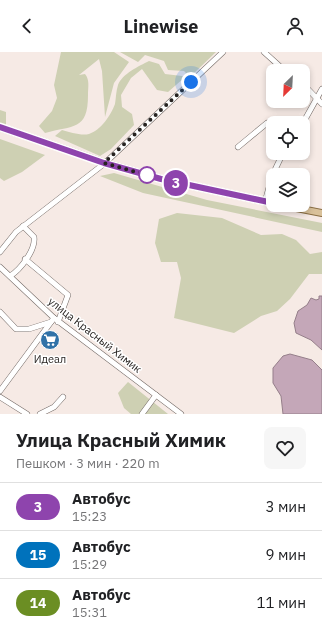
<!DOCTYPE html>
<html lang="ru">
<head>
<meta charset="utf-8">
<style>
  body { margin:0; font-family:"IBM Plex Sans",sans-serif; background:#f6f6f6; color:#202124; height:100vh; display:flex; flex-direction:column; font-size:15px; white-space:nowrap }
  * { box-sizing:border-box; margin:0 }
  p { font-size:13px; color:#757577 }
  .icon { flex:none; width:22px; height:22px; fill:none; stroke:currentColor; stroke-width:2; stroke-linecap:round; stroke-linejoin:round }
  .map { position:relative; height:362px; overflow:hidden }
  .panel { display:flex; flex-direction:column; background:#fff; flex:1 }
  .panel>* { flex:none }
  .badge { padding:0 8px; border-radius:13px; font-size:14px; line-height:26px }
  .needle { width:26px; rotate:204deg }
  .buttons { position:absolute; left:266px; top:12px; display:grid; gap:8px }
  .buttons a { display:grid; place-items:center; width:44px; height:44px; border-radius:8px; background:#fff; box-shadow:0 2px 6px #0003; font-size:20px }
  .you { position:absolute; width:20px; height:20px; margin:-10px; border:3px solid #fff; border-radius:50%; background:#1a73e8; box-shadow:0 0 0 6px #1a73e833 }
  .map>.badge { position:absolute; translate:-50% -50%; box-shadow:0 0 0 2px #fff }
  .round { display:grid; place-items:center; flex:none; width:42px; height:42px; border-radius:8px; background:#f6f6f6 }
  .overview { display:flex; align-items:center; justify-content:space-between; height:68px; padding:0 16px }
  h1 { font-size:19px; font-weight:700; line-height:30px }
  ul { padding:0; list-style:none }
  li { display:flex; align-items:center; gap:12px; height:48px; padding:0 16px; border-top:1px solid #e0e0e0 }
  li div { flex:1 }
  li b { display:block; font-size:15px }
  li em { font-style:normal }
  li .badge { min-width:44px; font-weight:700; text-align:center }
  header { display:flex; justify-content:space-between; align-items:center; height:52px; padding:0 16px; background:#fff; font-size:18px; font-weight:700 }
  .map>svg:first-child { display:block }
</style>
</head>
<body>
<header><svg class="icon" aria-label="back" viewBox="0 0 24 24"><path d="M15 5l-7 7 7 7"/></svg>Linewise<svg class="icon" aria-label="person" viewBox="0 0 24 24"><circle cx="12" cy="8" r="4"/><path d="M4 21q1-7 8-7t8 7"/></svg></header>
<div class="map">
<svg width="322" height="362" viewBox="0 0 322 362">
  <rect width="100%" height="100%" fill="#f6eae5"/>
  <!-- green -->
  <g fill="#ced0b3">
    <path d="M61,0H114L129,10L114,31L105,65L102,19L99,7L79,23L85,22C90,28 88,35 88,43C88,79 73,73 45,81L39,74L52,59L57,46L54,33Z"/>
    <polygon points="120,0 216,0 190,25 184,19 168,18 164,9 145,3 138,10"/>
    <path d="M149,9L159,12L165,22L182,24L184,26L168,40L157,38L142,17L131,26L121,43L122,55L132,62L134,73L111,97L100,104L55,84L62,78C70,80 81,84 89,82C101,78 111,63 115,52C116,46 116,39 118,33C122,22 139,14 149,9Z"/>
    <polygon points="0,58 6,60 6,73 0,71"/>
    <polygon points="0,87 45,103 22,120 4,129 0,126"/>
    <polygon points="114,121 207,148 322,171 322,180 143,141 100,124"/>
    <polygon points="177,161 222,166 261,183 282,182 296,188 310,202 322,200 322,222 309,222 290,247 277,259 261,264 234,281 174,266 181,226 177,210 161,210 155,191 159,167"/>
    <polygon points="128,330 168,362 131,362 124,356 118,341"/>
  </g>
  <!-- water -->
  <g fill="#c4a7b8" stroke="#957f8a">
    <polygon points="319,244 322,244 322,298 311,288 296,281 294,271 298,259 307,253 311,246 316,248 319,247"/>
    <polygon points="290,302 312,308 322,318 322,362 283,362 281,344 273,331 273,316 283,304"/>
  </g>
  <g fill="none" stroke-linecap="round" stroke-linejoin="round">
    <defs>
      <g id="minor">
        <polyline points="264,0 285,19"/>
        <polyline points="303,32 322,52"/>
        <polyline points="303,71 322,37"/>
        <polyline points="238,95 267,71 273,77"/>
        <polyline points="265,150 272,124 283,101"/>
        <polyline points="0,200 16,180 105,111 223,0"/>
        <polyline points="25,207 68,243 58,270"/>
        <polyline points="0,215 54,266 181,362"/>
        <path d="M10,224C20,218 36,198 34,185L23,174"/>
        <polyline points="0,260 16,277 29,277 51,270"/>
        <polyline points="0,339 54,266"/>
        <polyline points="0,345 27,362"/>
        <polyline points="40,362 54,355 63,345"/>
        <polyline points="142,362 156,343"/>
      </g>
      <g id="major">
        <polyline points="0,75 105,111 161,127 273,151"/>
        <polyline points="281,153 322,161"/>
      </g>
    </defs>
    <!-- minor casing -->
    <use href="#minor" stroke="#726864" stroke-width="6"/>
    <!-- major casing -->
    <use href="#major" stroke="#8a6e43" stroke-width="8"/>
    <!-- minor -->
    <use href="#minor" stroke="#fff" stroke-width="5"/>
    <!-- major -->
    <use href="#major" stroke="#d9c19a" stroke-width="6"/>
  </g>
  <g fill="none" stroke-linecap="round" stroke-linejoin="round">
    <defs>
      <polyline id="line" points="0,75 104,111 161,127 273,151"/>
    </defs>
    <!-- line casing -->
    <use href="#line" stroke="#fff" stroke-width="9"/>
    <!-- line -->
    <use href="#line" stroke="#8e44ad" stroke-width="6"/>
    <!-- walk -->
    <polyline stroke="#262220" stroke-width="4" stroke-dasharray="0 7.2" points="147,123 104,111 191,30"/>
  </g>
  <!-- icons -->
  <defs>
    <symbol id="supermarket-disc" viewBox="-11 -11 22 22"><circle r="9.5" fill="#3072a8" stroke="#fff"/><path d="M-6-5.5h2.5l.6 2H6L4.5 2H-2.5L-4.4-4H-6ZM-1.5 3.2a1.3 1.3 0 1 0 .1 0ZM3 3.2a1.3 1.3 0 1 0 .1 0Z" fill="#fff"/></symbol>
  </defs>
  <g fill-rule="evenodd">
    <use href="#supermarket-disc" x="39" y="277" width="22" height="22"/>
  </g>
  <!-- markers -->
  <circle fill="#fff" stroke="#8e44ad" stroke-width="2" cx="147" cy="123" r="8"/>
  <g text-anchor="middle" stroke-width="3" stroke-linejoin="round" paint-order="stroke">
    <!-- street labels -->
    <g font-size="11" fill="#262220" stroke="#fff">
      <text transform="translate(95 283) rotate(38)" y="4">улица Красный Химик</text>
    </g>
    <!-- poi labels -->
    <g font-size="11" fill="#262220" stroke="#fff">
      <text x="50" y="311">Идеал</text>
    </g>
  </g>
</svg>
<div class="buttons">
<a><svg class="needle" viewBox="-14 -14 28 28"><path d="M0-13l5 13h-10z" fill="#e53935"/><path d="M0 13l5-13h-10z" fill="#757577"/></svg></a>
<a><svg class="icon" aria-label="locate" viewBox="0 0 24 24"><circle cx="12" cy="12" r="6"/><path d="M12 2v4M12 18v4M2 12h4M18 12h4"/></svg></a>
<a><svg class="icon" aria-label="layers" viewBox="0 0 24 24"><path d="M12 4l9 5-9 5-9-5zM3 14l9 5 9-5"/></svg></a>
</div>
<div class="you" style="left:191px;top:30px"></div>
<b class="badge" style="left:176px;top:131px;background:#8e44ad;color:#fff">3</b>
</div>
<section class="panel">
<div class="overview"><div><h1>Улица Красный Химик</h1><p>Пешком · 3 мин · 220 m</p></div><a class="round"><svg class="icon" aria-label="heart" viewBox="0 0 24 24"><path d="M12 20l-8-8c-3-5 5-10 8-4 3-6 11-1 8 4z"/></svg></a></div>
<ul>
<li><span class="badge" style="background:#8e44ad;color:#fff">3</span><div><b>Автобус</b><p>15:23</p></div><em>3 мин</em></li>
<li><span class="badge" style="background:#0072bc;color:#fff">15</span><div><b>Автобус</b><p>15:29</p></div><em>9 мин</em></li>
<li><span class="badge" style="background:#6b8e23;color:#fff">14</span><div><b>Автобус</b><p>15:31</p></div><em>11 мин</em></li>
</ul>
</section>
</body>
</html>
